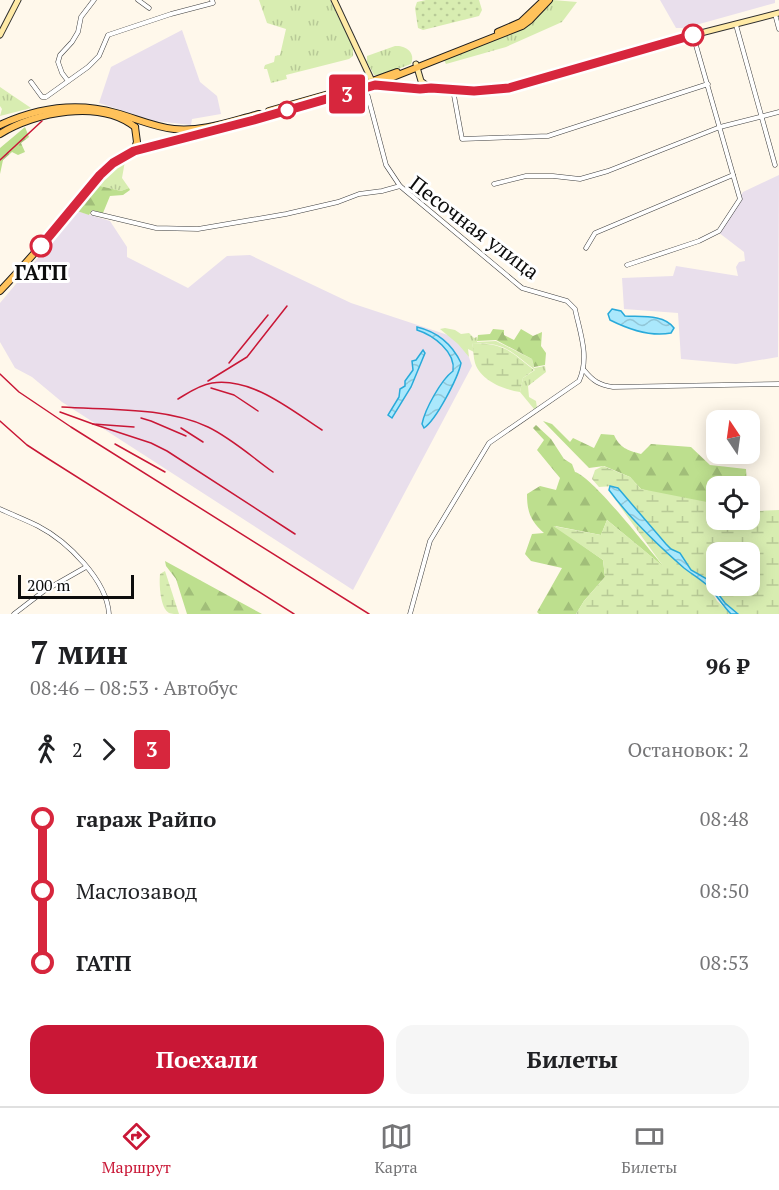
<!DOCTYPE html>
<html lang="ru">
<head>
<meta charset="utf-8">
<style>
  body { margin:0; font-family:"PT Serif",serif; background:#f6f6f6; color:#202124; height:100vh; display:flex; flex-direction:column; font-size:22px; white-space:nowrap }
  * { box-sizing:border-box; margin:0 }
  p { font-size:20px; color:#757577 }
  .icon { flex:none; width:33px; height:33px; fill:none; stroke:currentColor; stroke-width:2; stroke-linecap:round; stroke-linejoin:round }
  .map { position:relative; height:614px; overflow:hidden }
  .panel { display:flex; flex-direction:column; background:#fff; flex:1 }
  .panel>* { flex:none }
  .badge { padding:0 12px; border-radius:4px; font-size:21px; line-height:39px }
  .needle { width:39px; rotate:347deg }
  .fabs { position:absolute; left:706px; top:410px; display:grid; gap:12px }
  .fabs a { display:grid; place-items:center; width:54px; height:54px; border-radius:12px; background:#fff; box-shadow:0 3px 15px #0003; font-size:30px }
  .scale { position:absolute; left:18px; bottom:15px; width:116px; box-sizing:border-box; padding-left:6px; border:3px solid #0c0c0c; border-top:0; font-size:16px; line-height:21px; white-space:nowrap; color:#0c0c0c; -webkit-text-stroke:4px #fff; paint-order:stroke }
  .map>.badge { position:absolute; translate:-50% -50%; box-shadow:0 0 0 3px #fff }
  .legs { display:flex; align-items:center; gap:9px; height:66px; padding:0 30px; font-size:20px }
  .legs p { margin-inline-start:auto }
  .headline { display:flex; align-items:center; justify-content:space-between; height:102px; padding:0 30px }
  h1 { font-size:33px; font-weight:800; line-height:45px }
  .action { display:flex; gap:12px; margin-top:auto; padding:12px 30px }
  .action a { flex:1; height:69px; border-radius:18px; background:#c91736; color:#fff; font-size:24px; font-weight:800; line-height:69px; text-align:center }
  .action a+a { background:#f6f6f6; color:#202124 }
  ul { padding:0 30px; list-style:none }
  li { display:flex; align-items:center; gap:21px; height:72px; font-size:22px }
  li i { display:grid; place-items:center; width:9px; height:100%; margin:0 8px; background:currentColor }
  li i::after { content:''; width:15px; height:15px; margin:-8px; border:4px solid; border-radius:50%; background:#fff }
  li p { margin-inline-start:auto }
  li:first-child i { background:linear-gradient(#0000 50%,currentColor 0) }
  li:last-child i { background:linear-gradient(currentColor 50%,#0000 0) }
  .tab-bar { display:flex; justify-content:space-around; align-items:center; height:84px; border-top:2px solid #e0e0e0; background:#fff; font-size:16px; color:#757577 }
  .tab-bar a { display:grid; justify-items:center; gap:3px }
  .tab-bar .current { color:#c91736 }
  .map>svg:first-child { display:block }
</style>
</head>
<body>
<div class="map">
<svg width="779" height="614" viewBox="0 0 779 614">
  <defs>
    <pattern id="grass-tufts" width="24" height="20" patternUnits="userSpaceOnUse" patternTransform="scale(1.5)"><rect width="24" height="20" fill="#d8edb1"/><path d="M3 7l-1-3M5 7V3M7 7l1-3M15 17l-1-3M17 17v-4M19 17l1-3" fill="none" stroke="#b8ca97"/></pattern>
    <pattern id="forest-firs" width="22" height="20" patternUnits="userSpaceOnUse" patternTransform="scale(1.5)"><rect width="22" height="20" fill="#bddf8e"/><path d="M5 1l3.5 6h-7zM16 11l3.5 6h-7z" fill="#a1be79"/></pattern>
    <pattern id="wetland-marsh" width="20" height="14" patternUnits="userSpaceOnUse" patternTransform="scale(1.5)"><rect width="20" height="14" fill="#d8edb1"/><path d="M1 5h8M5 5V1M11 12h8M15 12V8" fill="none" stroke="#b8ca97"/></pattern>
    <pattern id="park-dots" width="8" height="8" patternUnits="userSpaceOnUse" patternTransform="scale(1.5)"><rect width="8" height="8" fill="#d8edb1"/><path d="M2 2h.1M6 6h.1" fill="none" stroke="#b8ca97" stroke-width="1.8" stroke-linecap="round"/></pattern>
    <pattern id="water-waves" width="16" height="10" patternUnits="userSpaceOnUse" patternTransform="scale(1.5)"><rect width="16" height="10" fill="#aae8fc"/><path d="M0 5q4-4 8 0t8 0" fill="none" stroke="#91c6d7"/></pattern>
  </defs>
  <rect width="100%" height="100%" fill="#fff8eb"/>
  <!-- industrial -->
  <g fill="#e9dfec">
    <polygon points="660,0 775,0 775,3 685,28 676,28"/>
    <polygon points="182,30 200,82 217,96 221,114 192,119 191,125 155,121 99,103 111,67"/>
    <polygon points="779,175 778,357 736,364 681,359 678,313 624,309 622,278 673,276 676,266 738,276 736,267 739,262 745,261 744,252 718,232 743,192"/>
    <polygon points="77,211 110,221 127,247 127,257 188,288 227,256 250,255 351,303 463,340 472,366 353,590 62,402 32,377 15,368 0,342 0,303"/>
  </g>
  <!-- grass -->
  <g fill="url(#grass-tufts)">
    <polygon points="259,0 330,0 353,47 353,56 349,59 286,75 287,79 271,83 267,69 264,69 265,65 274,62 275,56 280,55 286,29 267,23"/>
    <polygon points="553,0 577,2 562,22 506,47 446,64 444,60 524,28 540,15"/>
    <path d="M395,46C405,45 416,52 411,64L380,76L374,75L367,62V56Z"/>
    <polygon points="0,87 31,108 0,116 2,109 0,106"/>
    <polygon points="125,161 122,178 129,188 121,191 96,185"/>
    <path d="M445,328L455,330L461,334L469,333L474,338L477,337V342L496,341L532,359L534,368L545,366L546,372L528,386L529,397L536,401L537,408L534,409L520,392L523,378L535,370C509,350 506,343 472,343L474,352L468,349L469,357L458,344L440,329Z"/>
  </g>
  <!-- forest -->
  <g fill="url(#forest-firs)">
    <polygon points="25,127 29,137 21,143 25,152 18,155 12,152 3,160 0,174 0,148"/>
    <polygon points="96,185 121,191 129,188 130,190 123,195 110,196 103,213 92,210 89,215 77,211 77,208"/>
    <polygon points="493,329 504,330 504,335 514,340 521,329 533,336 542,332 541,346 546,353 545,365 534,367 532,359 496,340 477,341 478,335 490,334"/>
    <path d="M543,421L552,424L570,442L573,438L594,448L601,434L614,435C620,448 627,450 641,454L651,444L691,447L710,465L746,469L747,486H717V510L641,489L630,477L604,466L589,468Z"/>
    <path d="M536,425L551,439L564,459L572,464L575,472C593,477 649,550 665,568L607,520L601,535L555,526L603,560L605,577L584,601L576,614H539L537,612L562,568L531,561L525,554L532,534L544,533C531,521 527,513 527,494L540,486L556,490L560,478L537,450L544,440L533,428Z"/>
    <polygon points="165,561 262,614 187,614 176,579 166,566"/>
  </g>
  <!-- wetland -->
  <g fill="url(#wetland-marsh)" fill-rule="evenodd">
    <path d="M472,343C505,344 509,350 534,370L523,378L520,392C503,389 481,381 475,363C473,357 474,350 472,343Z"/>
    <path d="M603,466L630,477L641,489L717,504V519H750V510L759,511L779,510V614H739L725,603L708,579L691,570L680,553L671,549L666,544L634,510L618,487L613,486L599,487L592,479L595,470ZM717,552H750V585H717Z"/>
    <polygon points="609,491 616,501 685,569 708,586 717,601 731,614 576,614 584,601 605,577 603,560 553,526 601,535 607,520 663,566"/>
    <path d="M165,571L179,614C177,614 171,614 169,613C160,608 159,584 160,574Z"/>
  </g>
  <!-- park -->
  <polygon fill="url(#park-dots)" points="426,0 479,0 482,10 479,16 423,30 418,28 415,8 417,2"/>
  <!-- water -->
  <g fill="url(#water-waves)" stroke="#29aada" stroke-width="1.5">
    <path d="M612,309L621,311L625,316C641,317 664,314 674,328L671,333C651,337 628,329 610,320L608,314Z"/>
    <path d="M417,327C438,332 452,344 461,363C458,378 436,420 424,428L422,424C425,409 441,380 453,371C456,352 433,335 417,330Z"/>
    <polygon points="423,350 425,353 411,387 392,418 388,415 399,397 400,389 405,386 405,381 413,370 412,361 416,360"/>
    <path d="M610,486L618,488L666,544L671,549L680,553L691,570L707,579L725,603L738,614H731C722,605 716,594 707,585C700,579 692,574 684,568C660,547 628,516 609,490Z"/>
  </g>
  <g fill="none" stroke-linecap="round" stroke-linejoin="round">
    <defs>
      <g id="street">
        <polyline points="138,0 149,8"/>
        <polyline points="775,14 779,29"/>
        <polyline points="736,25 775,165"/>
        <polyline points="68,81 62,73 58,62 60,55 72,42 78,32 81,17 94,0"/>
        <polyline points="31,82 42,97 46,97 88,67 99,56 108,35 171,14 213,3 212,0"/>
        <polyline points="367,87 367,93 386,165 400,186"/>
        <polyline points="453,90 462,139 548,136 708,84"/>
        <polyline points="494,184 526,176 553,176 580,179 608,171 720,127 779,112"/>
        <path d="M93,213L156,228L198,229L286,214L338,202L359,194L382,191L400,186L522,288L567,301L575,309C580,333 590,357 579,381L489,443L430,541L410,614"/>
        <polyline points="586,248 595,233 733,175"/>
        <polyline points="627,265 699,241 719,231 740,199 693,35"/>
        <path d="M584,370C593,381 599,385 613,387L779,384"/>
        <path d="M0,509C13,515 26,520 38,526C67,541 107,580 109,614"/>
        <polyline points="14,614 44,591 86,567"/>
      </g>
      <g id="secondary">
        <polyline points="334,0 372,81 375,85 420,89 431,88 475,91 509,88 693,35 779,13"/>
        <polyline points="0,35 18,0"/>
        <polyline points="416,64 421,81 429,87"/>
      </g>
      <g id="primary">
        <polyline points="498,32 521,22 544,0"/>
        <polyline points="269,111 364,84 397,72"/>
        <path d="M0,125C37,108 77,102 116,113C135,118 154,127 174,129C203,132 231,121 259,114"/>
        <path d="M0,134C35,112 100,99 135,127"/>
        <polyline points="134,151 137,142 135,127"/>
        <path d="M0,291C24,266 46,240 68,214C89,190 104,166 134,151L360,90L522,26L530,20L549,0"/>
      </g>
    </defs>
    <!-- street casing -->
    <use href="#street" stroke="#3f3f3f" stroke-width="5"/>
    <!-- secondary casing -->
    <use href="#secondary" stroke="#2e2e2e" stroke-width="7"/>
    <!-- primary casing -->
    <use href="#primary" stroke="#1d1d1d" stroke-width="8"/>
    <!-- street -->
    <use href="#street" stroke="#fff" stroke-width="4"/>
    <!-- secondary -->
    <use href="#secondary" stroke="#ffeaa6" stroke-width="5"/>
    <!-- primary -->
    <use href="#primary" stroke="#ffc25b" stroke-width="6"/>
    <!-- rail -->
    <g stroke="#c91736" stroke-width="1.5">
      <polyline points="0,160 42,121"/>
      <polyline points="229,363 268,315"/>
      <polyline points="0,374 19,392 71,427 369,614"/>
      <polyline points="208,381 247,357 287,306"/>
      <polyline points="211,388 234,395 258,411"/>
      <path d="M178,399C188,393 199,385 212,383C252,377 291,410 322,430"/>
      <path d="M62,407C108,410 166,407 208,427C231,438 252,457 273,472"/>
      <polyline points="60,412 93,424 134,427"/>
      <polyline points="141,418 151,421 186,436"/>
      <polyline points="0,421 27,445 47,458 294,614"/>
      <polyline points="93,424 151,443 167,451 295,534"/>
      <polyline points="181,428 203,442"/>
      <polyline points="115,444 165,472"/>
    </g>
  </g>
  <g fill="none" stroke-linecap="round" stroke-linejoin="round">
    <defs>
      <polyline id="line-1" points="41,246 100,175 113,163 134,151 254,120 375,85 420,89 431,88 474,91 509,88 693,35"/>
    </defs>
    <!-- line-1 casing -->
    <use href="#line-1" stroke="#fff" stroke-width="14"/>
    <!-- line-1 -->
    <use href="#line-1" stroke="#d7263d" stroke-width="9"/>
  </g>
  <!-- markers -->
  <g fill="#fff" stroke="#d7263d" stroke-width="3">
    <circle cx="693" cy="35" r="10"/>
    <circle cx="287" cy="110" r="8"/>
    <circle cx="41" cy="246" r="10"/>
  </g>
  <g text-anchor="middle" stroke-width="6" stroke-linejoin="round" paint-order="stroke">
    <!-- street labels -->
    <g font-size="21" fill="#0c0c0c" stroke="#fff">
      <text transform="translate(474 228) rotate(37)" y="7">Песочная улица</text>
    </g>
    <!-- stop labels -->
    <g font-size="21" font-weight="bold" fill="#0c0c0c" stroke="#fff">
      <text x="41" y="280">ГАТП</text>
    </g>
  </g>
</svg>
<div class="fabs">
<a><svg class="needle" viewBox="-14 -14 28 28"><path d="M0-13l5 13h-10z" fill="#e53935"/><path d="M0 13l5-13h-10z" fill="#757577"/></svg></a>
<a><svg class="icon" aria-label="locate" viewBox="0 0 24 24"><circle cx="12" cy="12" r="6"/><path d="M12 2v4M12 18v4M2 12h4M18 12h4"/></svg></a>
<a><svg class="icon" aria-label="layers" viewBox="0 0 24 24"><path d="M12 4l9 5-9 5-9-5zM3 14l9 5 9-5"/></svg></a>
</div>
<div class="scale">200 m</div>
<b class="badge" style="left:347px;top:94px;background:#d7263d;color:#fff">3</b>
</div>
<section class="panel">
<div class="headline"><div><h1>7 мин</h1><p>08:46 – 08:53 · Автобус</p></div><b>96 ₽</b></div>
<div class="legs"><svg class="icon" aria-label="walk" viewBox="0 0 24 24"><circle cx="13" cy="4" r="2"/><path d="M13 8l-2 6 4 7M11 14l-3 7M7 12l3-4h3l4 4"/></svg>2<svg class="icon" aria-label="forward" viewBox="0 0 24 24"><path d="M9 5l7 7-7 7"/></svg><b class="badge" style="background:#d7263d;color:#fff">3</b><p>Остановок: 2</p></div>
<ul>
<li><i style="color:#d7263d"></i><b>гараж Райпо</b><p>08:48</p></li>
<li><i style="color:#d7263d"></i><span>Маслозавод</span><p>08:50</p></li>
<li><i style="color:#d7263d"></i><b>ГАТП</b><p>08:53</p></li>
</ul>
<div class="action"><a>Поехали</a><a>Билеты</a></div>
</section>
<nav class="tab-bar">
<a class="current"><svg class="icon" aria-label="directions" viewBox="0 0 24 24"><path d="M12 3l9 9-9 9-9-9zM9 14v-3h6M13 9l2 2-2 2"/></svg>Маршрут</a>
<a><svg class="icon" aria-label="map" viewBox="0 0 24 24"><path d="M3 6l6-2 6 2 6-2v14l-6 2-6-2-6 2zM9 4v14M15 6v14"/></svg>Карта</a>
<a><svg class="icon" aria-label="tickets" viewBox="0 0 24 24"><path d="M3 7h18v10H3zM15 7v10"/></svg>Билеты</a>
</nav>
</body>
</html>
